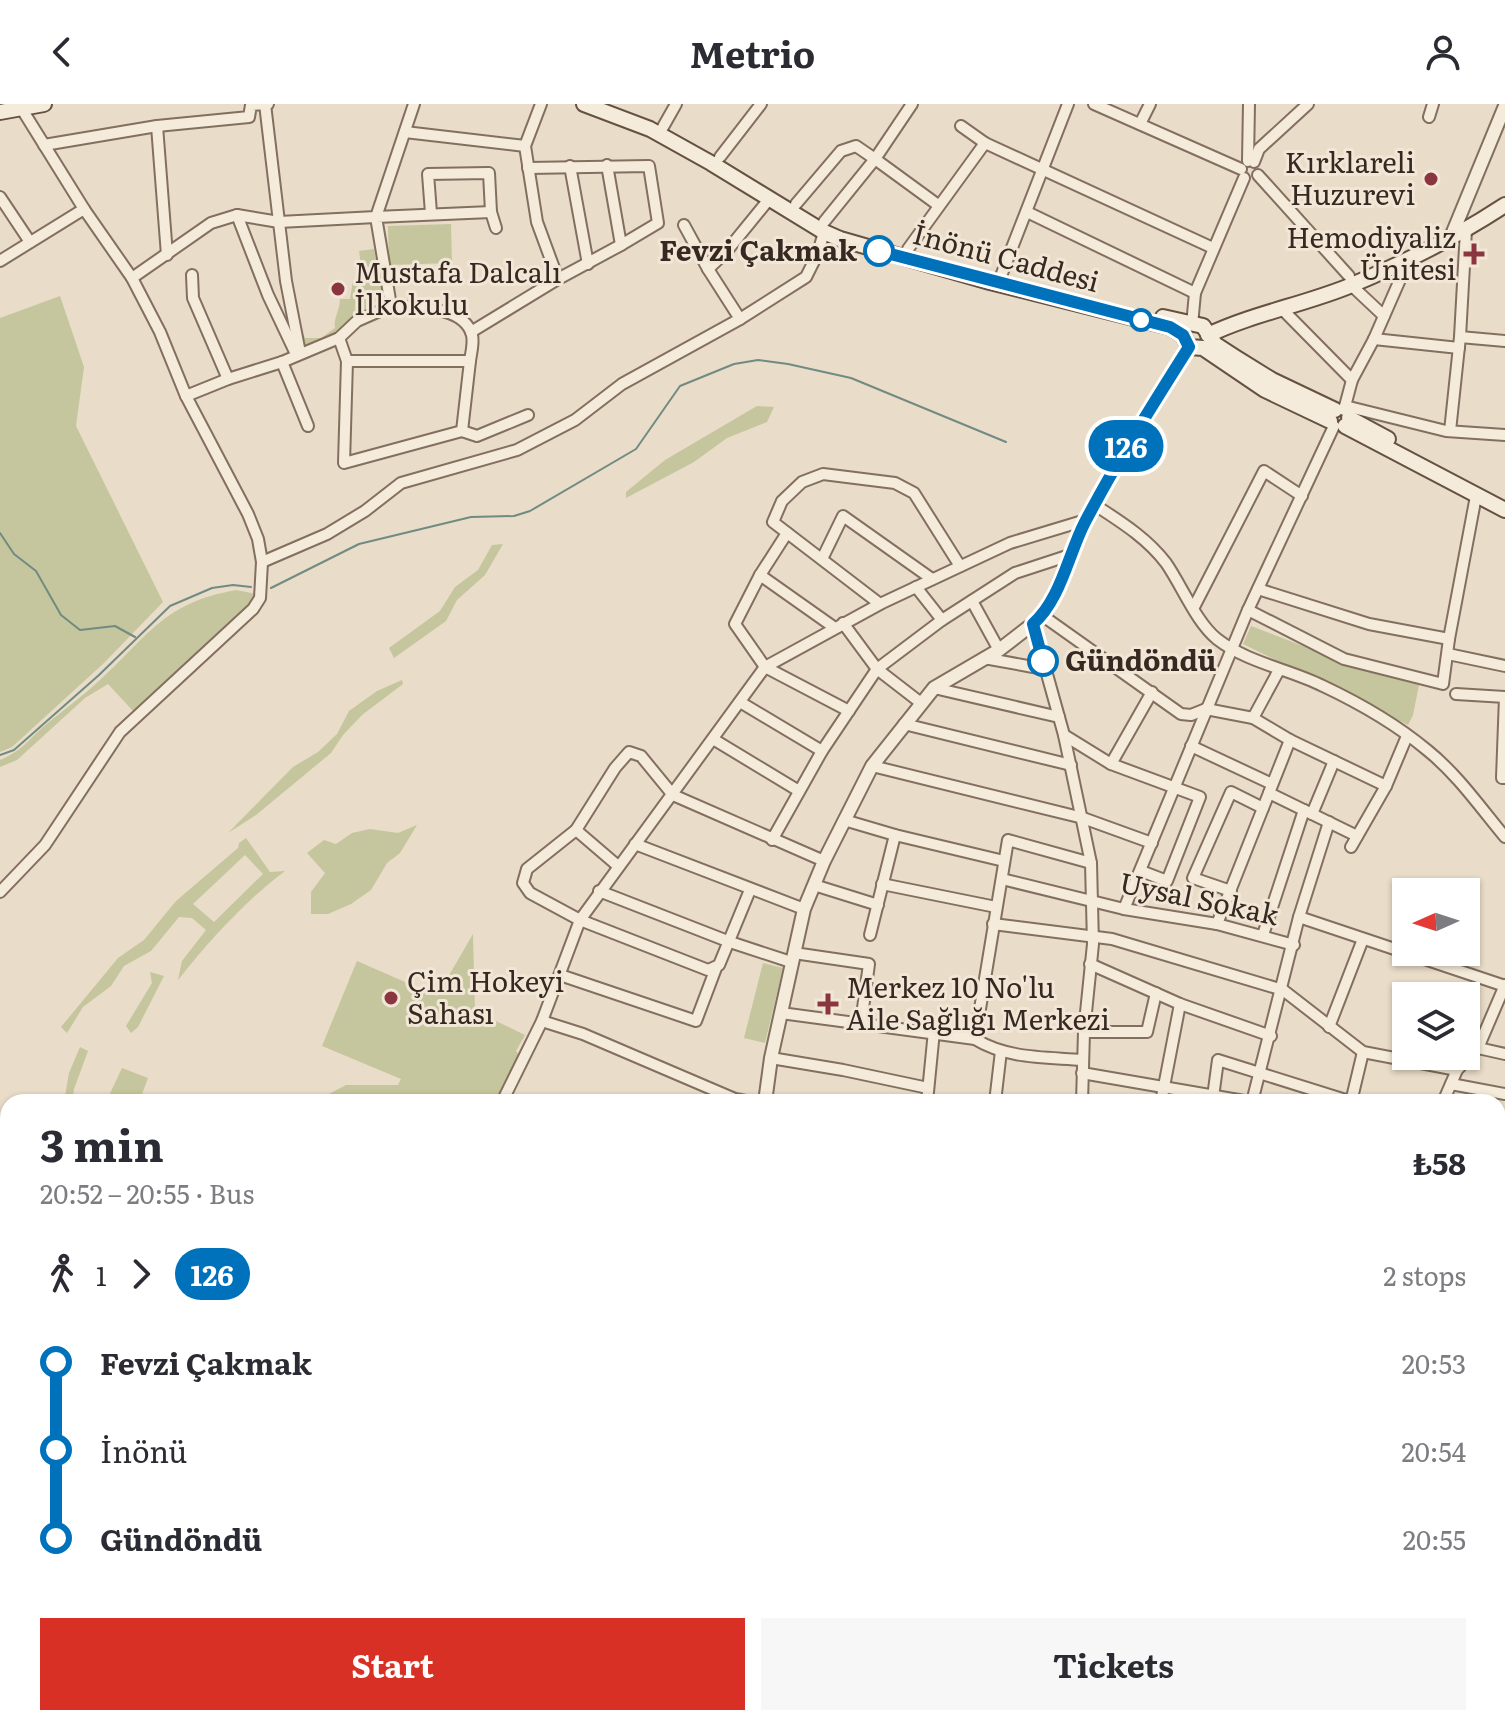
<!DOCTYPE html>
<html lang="en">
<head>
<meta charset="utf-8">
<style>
  body { margin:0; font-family:Literata,serif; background:#f7f7f7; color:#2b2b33; height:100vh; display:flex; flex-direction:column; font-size:30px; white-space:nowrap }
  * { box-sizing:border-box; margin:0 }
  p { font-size:26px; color:#7c7c81 }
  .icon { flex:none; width:44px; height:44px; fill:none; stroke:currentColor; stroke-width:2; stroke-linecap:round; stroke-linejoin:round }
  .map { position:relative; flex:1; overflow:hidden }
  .panel { position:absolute; left:0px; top:990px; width:1506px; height:632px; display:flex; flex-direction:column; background:#fff; border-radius:24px 24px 0 0; box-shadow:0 2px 6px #0004 }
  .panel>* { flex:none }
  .badge { padding:0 16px; border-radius:26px; font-size:28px; line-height:52px }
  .needle { width:52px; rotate:267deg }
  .tools { position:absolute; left:1392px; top:774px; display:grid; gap:16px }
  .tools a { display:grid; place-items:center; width:88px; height:88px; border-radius:0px; background:#fff; box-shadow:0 2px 6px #0004; font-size:40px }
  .map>.badge { position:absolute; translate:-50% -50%; box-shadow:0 0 0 4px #fff }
  .legs { display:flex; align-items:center; gap:12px; height:88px; padding:0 40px; font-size:26px }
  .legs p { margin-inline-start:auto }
  .headline { display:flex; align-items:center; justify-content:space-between; height:136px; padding:0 40px }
  h1 { font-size:44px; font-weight:700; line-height:60px }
  .cta { display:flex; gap:16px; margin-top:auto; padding:16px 40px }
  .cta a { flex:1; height:92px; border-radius:0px; background:#d93025; color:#fff; font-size:32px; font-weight:700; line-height:92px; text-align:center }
  .cta a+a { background:#f7f7f7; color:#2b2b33 }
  ul { padding:0 40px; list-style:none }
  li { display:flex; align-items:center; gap:28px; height:88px; font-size:30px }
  li i { display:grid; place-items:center; width:12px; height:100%; margin:0 10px; background:currentColor }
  li i::after { content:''; width:20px; height:20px; margin:-10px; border:6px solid; border-radius:50%; background:#fff }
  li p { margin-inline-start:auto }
  li:first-child i { background:linear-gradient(#0000 50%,currentColor 0) }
  li:last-child i { background:linear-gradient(currentColor 50%,#0000 0) }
  header { display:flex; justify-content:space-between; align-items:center; height:104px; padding:0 40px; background:#fff; font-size:36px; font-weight:700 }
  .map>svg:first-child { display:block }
</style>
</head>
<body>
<header><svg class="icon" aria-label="back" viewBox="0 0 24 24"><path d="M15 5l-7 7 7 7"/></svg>Metrio<svg class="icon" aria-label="person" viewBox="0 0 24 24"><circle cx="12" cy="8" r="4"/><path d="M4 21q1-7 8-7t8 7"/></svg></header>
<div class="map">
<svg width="1505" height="1622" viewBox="0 0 1505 1622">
  <rect width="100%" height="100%" fill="#e9dcc8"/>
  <!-- green -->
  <g fill="#c5c69d" fill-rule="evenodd">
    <polygon points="451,120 452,159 389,161 388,122"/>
    <path d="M374,145L383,191L344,225L339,226L320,240L300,242L301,223L305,234H321L335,224C333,215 340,206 340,195H350L353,177L363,175L359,147Z"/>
    <polygon points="60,192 84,263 76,322 163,498 104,559 12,643 0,648 0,214"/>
    <polygon points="757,302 774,303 767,318 727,334 694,358 626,394 626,388 665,356"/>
    <polygon points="503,440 485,471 457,496 446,517 394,554 389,544 440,507 455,483 478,466 492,441"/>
    <path d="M236,486L256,490L252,501L181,570L134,608L108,580L85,594L17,656L0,663V656C23,646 26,638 43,623C62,607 83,592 101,575C151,529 164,499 236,486Z"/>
    <polygon points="1251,522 1347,559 1419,581 1413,611 1408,621 1243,540"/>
    <polygon points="402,576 403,580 362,611 343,631 331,649 256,711 228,729 293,663 318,648 337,630 349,607 377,587"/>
    <polygon points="417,721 400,749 387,759 371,786 351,800 328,810 311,810 311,788 325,769 307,749 324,736 336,740 352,729 370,725 398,729"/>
    <path d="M246,734L270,768L285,767C244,798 210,836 178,876L182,857L206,826L192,814L179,813L151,847L124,862L111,882L83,903L67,929L61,923L118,854L144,836L176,797L238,744L239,739ZM245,751L263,770L214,818L193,800Z"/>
    <polygon points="473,830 475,907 525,931 516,947 520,952 495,998 314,998 346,981 398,981 401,975 322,942 357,857 437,892"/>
    <polygon points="763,859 783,864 765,939 744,934"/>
    <polygon points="150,868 164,872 138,923 131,929 126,922 152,879"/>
    <polygon points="80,943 88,947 74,985 72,998 64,998 69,969"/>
    <polygon points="122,964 148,974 139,998 106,998"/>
  </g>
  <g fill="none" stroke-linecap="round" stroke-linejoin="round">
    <!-- stream -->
    <g stroke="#708b82" stroke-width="2">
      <polyline points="0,429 14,450 36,467 61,511 80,526 115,522 135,533"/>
      <polyline points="271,484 359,440 471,413 514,412 530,407 636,345 680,282 734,260 758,256 788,260 851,274 1006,338"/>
      <polyline points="0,651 14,646 99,571 170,502 212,484 233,481 251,483"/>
    </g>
    <defs>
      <g id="minor">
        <polyline points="265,0 286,177 300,249"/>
        <polyline points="541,0 525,42 537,118 558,175"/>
        <polyline points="912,0 875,55 938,101"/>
        <polyline points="1094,0 1241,65"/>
        <polyline points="1429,13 1433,0"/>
        <polyline points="1140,20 1150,0"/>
        <polyline points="157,22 167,151"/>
        <polyline points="961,22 985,39 1213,144"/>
        <polyline points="663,23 676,0"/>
        <polyline points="405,28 525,42"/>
        <polyline points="44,41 157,22 249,13 251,1 268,0"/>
        <polyline points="720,53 761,0"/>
        <polyline points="1248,57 1249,0"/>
        <polyline points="1254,58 1259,45 1308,0"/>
        <polyline points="570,62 588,160"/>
        <polyline points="528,64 649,62 658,119 621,141"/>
        <polyline points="1258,71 1349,172"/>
        <polyline points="0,93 30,138"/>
        <polyline points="796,100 841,47 856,42 875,55 824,118"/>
        <polyline points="1027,108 1195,189"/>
        <polyline points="431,109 428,70 489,69 491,108 496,124"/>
        <polyline points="237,111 268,191 296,250"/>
        <polyline points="684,121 708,165 740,215"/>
        <polyline points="908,145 985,39"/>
        <polyline points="0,157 84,105"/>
        <polyline points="708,165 726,148 770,94"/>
        <polyline points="192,171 193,194 228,275"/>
        <polyline points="1001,172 1068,0"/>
        <polyline points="132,174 211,119 237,111 279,118 376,113 414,0"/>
        <polyline points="1351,181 1384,212"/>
        <polyline points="1283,206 1352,276"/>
        <polyline points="1192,221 1195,189 1244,74"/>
        <polyline points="471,228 558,175 621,141 607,61"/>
        <polyline points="1460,233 1505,237"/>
        <polyline points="339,234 347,257 344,359 462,327 470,257"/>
        <polyline points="1374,235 1459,244"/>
        <path d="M347,257H470C471,249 474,239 472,231C464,201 416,204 391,202"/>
        <polyline points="282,258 308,322"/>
        <polyline points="186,292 228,275 282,258 339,234 357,217 391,202 376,113 491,108"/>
        <polyline points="1345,302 1446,327 1505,331"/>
        <polyline points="1344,306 1352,276 1374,235 1409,155"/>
        <polyline points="462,327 477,332 528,311"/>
        <polyline points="1450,327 1460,233 1466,126"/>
        <path d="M1095,401C1121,418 1147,434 1166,459C1182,482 1196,518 1217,535C1248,559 1289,565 1323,582C1359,599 1397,621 1427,646C1457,670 1480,703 1505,733"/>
        <polyline points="787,429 760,471 735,520 765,563 849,607"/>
        <polyline points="822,455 843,412 932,475"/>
        <polyline points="262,458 327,430 365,407 401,379 517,346 575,316 622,280 740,215 806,173 818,149 824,128"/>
        <polyline points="760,471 835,524"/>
        <polyline points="916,483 942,516"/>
        <polyline points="1258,485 1369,520 1449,535"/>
        <polyline points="972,497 999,546"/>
        <polyline points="880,500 773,418 782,397 802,378 823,370 895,379 914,389 960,462"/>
        <polyline points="1194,503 1264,367 1302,392"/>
        <polyline points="1248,506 1344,555 1443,580 1449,535 1476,392"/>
        <polyline points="1043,512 1181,610 1191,611 1206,605"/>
        <polyline points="843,519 877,565 921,599"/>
        <polyline points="1033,520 1064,631 1091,759 1093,840 1084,928 1082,998"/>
        <polyline points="1448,550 1505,562"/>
        <polyline points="984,554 1044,565"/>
        <polyline points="934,584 1059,613"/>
        <polyline points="1456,590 1505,593 1502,674 1505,674"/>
        <polyline points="740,598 822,647"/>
        <polyline points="1206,605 1253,614 1290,636 1386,682"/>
        <polyline points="1253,614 1279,566"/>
        <polyline points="904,620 1071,661"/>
        <polyline points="1064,631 1111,660 1200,693 1167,777 1141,767"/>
        <polyline points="713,635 799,687"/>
        <polyline points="1191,642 1272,680"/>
        <polyline points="1111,660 1152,588"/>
        <polyline points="872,662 1083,714 1152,739"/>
        <polyline points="1269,689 1357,732"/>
        <polyline points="1312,710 1334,657"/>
        <polyline points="844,716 895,731 1004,757"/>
        <polyline points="576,726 618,762"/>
        <polyline points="772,736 822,647 877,565 942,516 1015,469 1070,451"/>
        <polyline points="635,740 804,805"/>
        <polyline points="1351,743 1386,682 1407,632"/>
        <polyline points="1002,775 1124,805 1217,820 1294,841"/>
        <polyline points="882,780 996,803"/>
        <polyline points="814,781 878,801"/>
        <polyline points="750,786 719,861 708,866 580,816 530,789 523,779 527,765 576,726 615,664 629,648 641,652 673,691 824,757"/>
        <polyline points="599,787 730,838 791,858"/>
        <polyline points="1231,787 1193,774 1231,688 1263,704"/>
        <polyline points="0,788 45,741 120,628 253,505 260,494 262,458 258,435 248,410 186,292 160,228 132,174 84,105 20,2"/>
        <polyline points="1124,805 1248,506 1334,322"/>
        <polyline points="1299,813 1505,882"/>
        <polyline points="993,820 1112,835 1283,886 1363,948 1457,966"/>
        <polyline points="1217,820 1290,636"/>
        <polyline points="870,831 895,731"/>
        <polyline points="1263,831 1304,706"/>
        <polyline points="794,849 869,860 861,919"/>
        <polyline points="1090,860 1180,900 1271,932"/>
        <polyline points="560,871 696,917 716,864"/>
        <path d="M781,909L975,935C1007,955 1046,953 1082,956"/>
        <polyline points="542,917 583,930 735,995 751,998"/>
        <polyline points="1329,923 1363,835"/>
        <polyline points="1084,928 1147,928 1156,889"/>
        <polyline points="975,935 1008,736 1091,759"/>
        <polyline points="1478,944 1505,950"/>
        <polyline points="771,954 843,966 928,984"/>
        <polyline points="1082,969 1250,998"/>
        <polyline points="1451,980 1505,990"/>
        <polyline points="502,998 542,917 580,816 765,563 880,500 1010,439 1086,416"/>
        <polyline points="927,998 934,927"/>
        <polyline points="995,998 1001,947"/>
        <polyline points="1161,998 1180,900"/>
        <polyline points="1215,998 1213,993 1218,956 1352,998"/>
        <polyline points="1252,998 1299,813 1329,718"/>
        <polyline points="1351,998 1363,948"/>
        <polyline points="1443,998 1457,966 1478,944 1505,881"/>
        <polyline points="1498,1022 1505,1024"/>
        <polyline points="1498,1113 1505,1115"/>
        <polyline points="1498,1170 1505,1144"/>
        <polyline points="1498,1206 1505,1208"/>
        <polyline points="1498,1271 1505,1273"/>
        <polyline points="1498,1357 1505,1328"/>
        <polyline points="1498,1465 1505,1473"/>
        <polyline points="362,1622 365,1614"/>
        <polyline points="926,1622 930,1614"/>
      </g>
      <g id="tertiary">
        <polyline points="1451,133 1505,2"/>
        <polyline points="765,998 771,954 804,805 824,757 872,662 934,584 999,546 1043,512 1051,498 1086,416 1122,349 1189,243"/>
        <polyline points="610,1622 613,1614"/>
      </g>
      <g id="secondary">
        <polyline points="584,0 650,25 711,59 824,128 840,135 990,178 1170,223 1183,231 1189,243 1203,244 1265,286 1330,317"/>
        <polyline points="0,8 44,0"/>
        <polyline points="1163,213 1203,222 1215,240 1235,253 1272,276 1335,306"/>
        <path d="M1208,231C1252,210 1302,201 1347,183C1402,160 1455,134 1505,101"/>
        <polyline points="1349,314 1388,335"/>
        <polyline points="1345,322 1505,406"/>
      </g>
    </defs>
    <!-- minor casing -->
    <use href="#minor" stroke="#836f5f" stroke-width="14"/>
    <!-- tertiary casing -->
    <use href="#tertiary" stroke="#836f5f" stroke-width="16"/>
    <!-- secondary casing -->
    <use href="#secondary" stroke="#655142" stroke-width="18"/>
    <!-- minor -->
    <use href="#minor" stroke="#f5ebda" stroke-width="10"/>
    <!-- tertiary -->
    <use href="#tertiary" stroke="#f5ebda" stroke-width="12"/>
    <!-- secondary -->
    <use href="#secondary" stroke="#f5ebda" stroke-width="14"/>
  </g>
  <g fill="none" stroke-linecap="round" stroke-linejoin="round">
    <defs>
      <path id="line-1" d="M879,147L1170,223L1183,231L1189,243C1153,300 1117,357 1085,418C1068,451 1061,495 1033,520L1043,557"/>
    </defs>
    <!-- line-1 casing -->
    <use href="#line-1" stroke="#fff" stroke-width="18"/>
    <!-- line-1 -->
    <use href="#line-1" stroke="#0072bc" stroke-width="12"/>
  </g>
  <!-- markers -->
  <g fill="#8b363e" stroke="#f2e7d7" stroke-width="3">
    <circle cx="1431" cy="75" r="8"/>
    <path d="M1470 138h8v8h8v8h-8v8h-8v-8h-8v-8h8z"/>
    <circle cx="338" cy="185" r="8"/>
    <circle cx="391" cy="894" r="8"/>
    <path d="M824 888h8v8h8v8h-8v8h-8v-8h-8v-8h8z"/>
  </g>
  <g fill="#fff" stroke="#0072bc" stroke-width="4">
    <circle cx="879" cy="147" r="14"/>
    <circle cx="1141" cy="216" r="10"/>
    <circle cx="1043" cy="557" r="14"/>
  </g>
  <g text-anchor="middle" stroke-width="6" stroke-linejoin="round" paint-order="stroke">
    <!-- poi labels -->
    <g font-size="28" fill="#352921" stroke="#f2e7d7" text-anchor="start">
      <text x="1415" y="69" text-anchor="end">Kırklareli<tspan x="1415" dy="32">Huzurevi</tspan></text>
      <text x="1456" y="144" text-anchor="end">Hemodiyaliz<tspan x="1456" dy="32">Ünitesi</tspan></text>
      <text x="354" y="179">Mustafa Dalcalı<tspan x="354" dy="32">İlkokulu</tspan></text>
      <text x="407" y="888">Çim Hokeyi<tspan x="407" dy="32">Sahası</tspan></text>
      <text x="846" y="894">Merkez 10 No'lu<tspan x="846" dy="32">Aile Sağlığı Merkezi</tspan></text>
    </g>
    <!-- stop labels -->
    <g font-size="28" font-weight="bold" fill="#352921" stroke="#f2e7d7" text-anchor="end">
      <text x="857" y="157">Fevzi Çakmak</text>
      <text x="1065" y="567" text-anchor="start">Gündöndü</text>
    </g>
    <!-- street labels -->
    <g font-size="28" fill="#352921" stroke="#f2e7d7">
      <text transform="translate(1006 154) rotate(15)" y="10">İnönü Caddesi</text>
      <text transform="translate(1199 795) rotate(12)" y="10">Uysal Sokak</text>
    </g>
  </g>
</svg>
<div class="tools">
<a><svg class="needle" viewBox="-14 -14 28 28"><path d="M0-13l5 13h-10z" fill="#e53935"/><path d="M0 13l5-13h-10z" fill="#7c7c81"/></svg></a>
<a><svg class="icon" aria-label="layers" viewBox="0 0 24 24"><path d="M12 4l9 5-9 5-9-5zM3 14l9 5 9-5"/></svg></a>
</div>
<b class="badge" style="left:1126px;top:342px;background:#0072bc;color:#fff">126</b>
<section class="panel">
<div class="headline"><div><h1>3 min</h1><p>20:52 – 20:55 · Bus</p></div><b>₺58</b></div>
<div class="legs"><svg class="icon" aria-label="walk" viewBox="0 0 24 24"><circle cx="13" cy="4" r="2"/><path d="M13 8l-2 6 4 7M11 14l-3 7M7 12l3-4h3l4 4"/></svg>1<svg class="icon" aria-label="forward" viewBox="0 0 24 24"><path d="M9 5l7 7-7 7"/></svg><b class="badge" style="background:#0072bc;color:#fff">126</b><p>2 stops</p></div>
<ul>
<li><i style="color:#0072bc"></i><b>Fevzi Çakmak</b><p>20:53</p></li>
<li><i style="color:#0072bc"></i><span>İnönü</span><p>20:54</p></li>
<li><i style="color:#0072bc"></i><b>Gündöndü</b><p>20:55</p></li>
</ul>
<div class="cta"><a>Start</a><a>Tickets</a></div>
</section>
</div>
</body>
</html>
